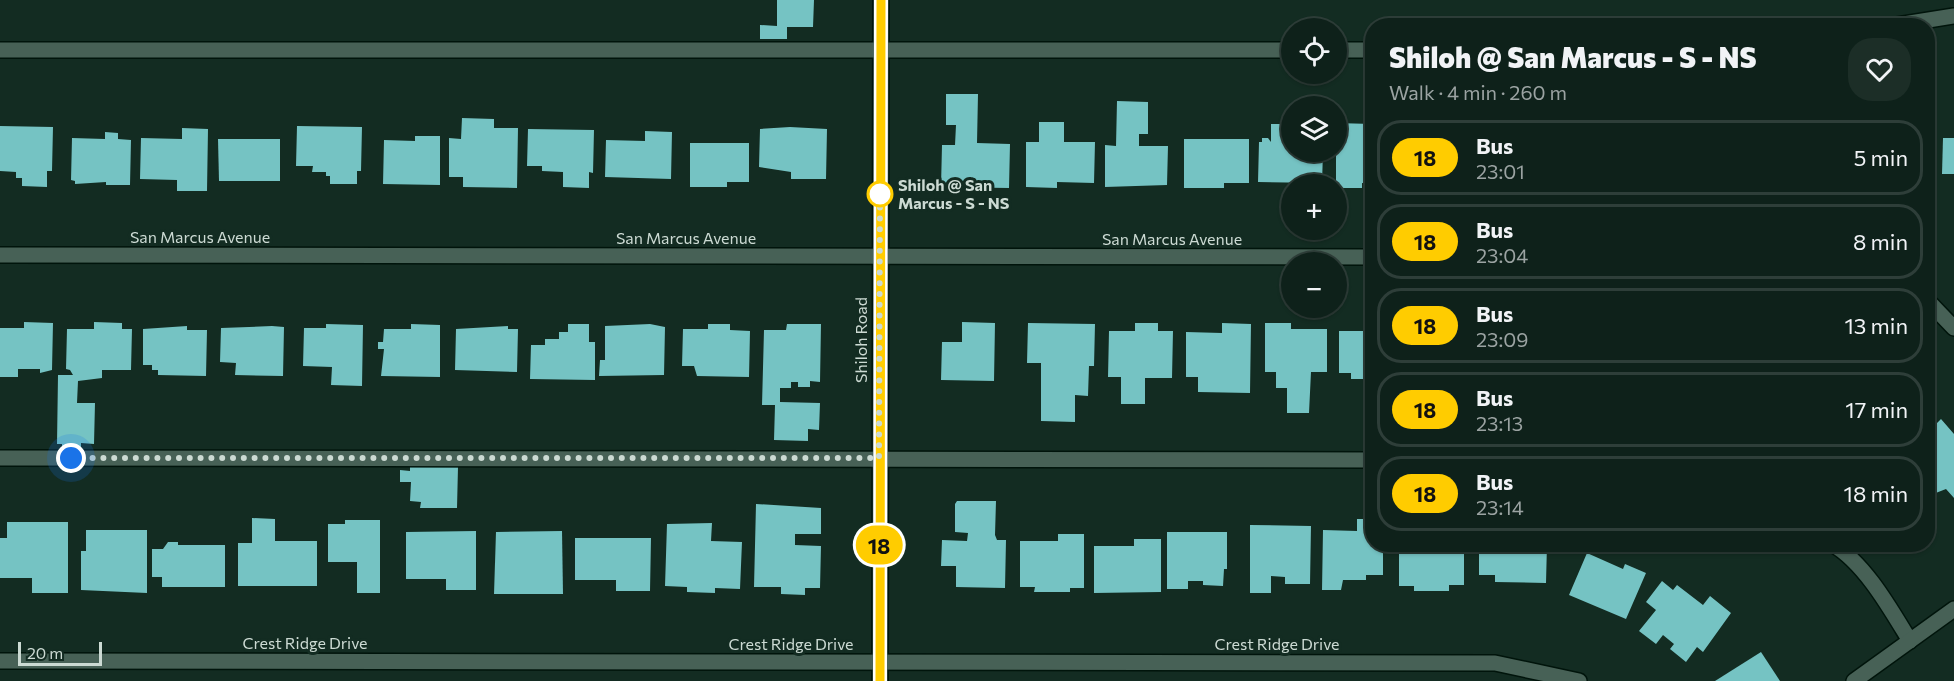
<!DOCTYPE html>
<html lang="en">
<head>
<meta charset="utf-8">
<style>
  body { margin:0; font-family:Commissioner,sans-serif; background:#1c2e27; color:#f1f3f6; height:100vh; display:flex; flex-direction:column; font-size:22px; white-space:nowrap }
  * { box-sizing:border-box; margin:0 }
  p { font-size:20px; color:#9ba3a2 }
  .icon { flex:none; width:33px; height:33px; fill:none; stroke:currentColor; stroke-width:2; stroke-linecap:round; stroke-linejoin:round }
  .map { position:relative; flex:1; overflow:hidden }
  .details { position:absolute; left:1365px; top:18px; width:570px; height:534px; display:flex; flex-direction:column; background:#0e211a; border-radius:24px; box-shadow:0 2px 4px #0004,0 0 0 2px #2e3e39 }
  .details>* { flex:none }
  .badge { padding:0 12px; border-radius:20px; font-size:21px; line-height:39px }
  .fabs { position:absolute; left:1281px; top:18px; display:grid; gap:12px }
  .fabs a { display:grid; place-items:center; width:66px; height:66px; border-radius:50%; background:#0e211a; box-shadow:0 2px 4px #0004,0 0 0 2px #2e3e39; font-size:30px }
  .scale { position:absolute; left:18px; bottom:15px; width:84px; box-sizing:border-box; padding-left:6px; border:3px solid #ccdad3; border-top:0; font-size:16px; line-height:21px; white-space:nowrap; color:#ccdad3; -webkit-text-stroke:4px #132c22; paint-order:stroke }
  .you { position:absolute; width:30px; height:30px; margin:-15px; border:4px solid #fff; border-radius:50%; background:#1a73e8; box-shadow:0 0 0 9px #1a73e833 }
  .map>.badge { position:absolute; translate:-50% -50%; box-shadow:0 0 0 3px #fff }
  .round { display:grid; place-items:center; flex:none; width:63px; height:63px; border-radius:24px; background:#1c2e27 }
  .head { display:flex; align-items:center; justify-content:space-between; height:102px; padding:0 24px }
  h1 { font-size:28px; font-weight:800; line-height:45px }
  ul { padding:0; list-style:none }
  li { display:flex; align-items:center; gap:18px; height:75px; margin:0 12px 9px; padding:0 12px; border:3px solid #2e3e39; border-radius:24px }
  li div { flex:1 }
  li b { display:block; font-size:22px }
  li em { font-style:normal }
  li .badge { min-width:66px; font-weight:700; text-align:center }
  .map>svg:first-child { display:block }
</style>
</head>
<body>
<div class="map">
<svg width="1954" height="681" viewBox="0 0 1954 681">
  <rect width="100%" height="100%" fill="#132c22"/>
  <!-- building -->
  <g fill="#75c3c3">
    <polygon points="777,0 814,0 813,27 787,27 787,39 760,39 760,25 777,26"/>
    <polygon points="946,94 978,94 977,143 1010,144 1009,188 941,187 942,145 955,145 956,125 946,125"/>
    <polygon points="1117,101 1148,102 1148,134 1139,134 1139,146 1168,146 1167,185 1105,187 1105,145 1116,146"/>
    <polygon points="462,118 494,119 494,128 518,128 517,188 463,187 463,177 449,177 449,138 461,139"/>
    <polygon points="1039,122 1064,122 1064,142 1095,142 1094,183 1057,182 1057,188 1026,187 1026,142 1039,142"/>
    <polygon points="1336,123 1372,124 1372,184 1362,183 1362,188 1336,188"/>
    <polygon points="1271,124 1292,124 1292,152 1323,152 1322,183 1258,182 1259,142 1262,142 1262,138 1268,138 1271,142"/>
    <polygon points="0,126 53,127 52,171 47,171 47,187 22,186 22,178 16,178 16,172 0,171"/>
    <polygon points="297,126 362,127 361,171 357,171 357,184 330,184 330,176 326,176 326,172 312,172 313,166 296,166"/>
    <polygon points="790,127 827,129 826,179 791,179 791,172 759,167 760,129"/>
    <polygon points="182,128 208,129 207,191 177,191 177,180 140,179 141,138 182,139"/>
    <polygon points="528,129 594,130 593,173 589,172 589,188 563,187 563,172 542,171 542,166 527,166"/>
    <polygon points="645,131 672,132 671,179 605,177 606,140 645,141"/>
    <polygon points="105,132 118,133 118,139 131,140 130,185 106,185 106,182 75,184 75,181 71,180 72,138 105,139"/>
    <polygon points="415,136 440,136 440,185 383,184 384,140 415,141"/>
    <polygon points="1943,138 1954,138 1954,174 1942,174"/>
    <polygon points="218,139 280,139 280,181 219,181"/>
    <polygon points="1184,139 1249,139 1249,183 1224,183 1224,188 1184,188"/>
    <polygon points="690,143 749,143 749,182 727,182 727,187 690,187"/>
    <polygon points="1928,146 1932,146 1931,190 1928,189"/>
    <polygon points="24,322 53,323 52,370 40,373 40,369 18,369 18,377 0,377 0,328 24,328"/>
    <polygon points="94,322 122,323 122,329 132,329 131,370 102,370 102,378 78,381 77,403 95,403 94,444 81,443 81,448 62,448 62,444 57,444 58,375 73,375 70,370 66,369 67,329 94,329"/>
    <polygon points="962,322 995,323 994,381 941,380 942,342 962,342"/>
    <polygon points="1028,323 1095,324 1094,366 1089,366 1088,396 1075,395 1075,422 1041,421 1041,363 1027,363"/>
    <polygon points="1135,323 1158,323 1158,331 1173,331 1172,378 1145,378 1145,404 1121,404 1121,377 1108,377 1109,331 1135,331"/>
    <polygon points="1222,323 1251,324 1250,393 1198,392 1198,377 1186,377 1186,332 1222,333"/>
    <polygon points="1265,323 1291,323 1291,329 1327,329 1327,372 1311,372 1309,413 1287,413 1287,388 1276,388 1276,372 1265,372"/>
    <polygon points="1364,323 1372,323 1372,379 1351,379 1351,373 1339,373 1339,331 1363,331"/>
    <polygon points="326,324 363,325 362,386 331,385 332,367 303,366 304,328 326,328"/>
    <polygon points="411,324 440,325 440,377 381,376 384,349 378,349 378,342 383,342 384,329 411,329"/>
    <polygon points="568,324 589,324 589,342 595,342 595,380 530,379 531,345 545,345 545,339 559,339 559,332 568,332"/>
    <polygon points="650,324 665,327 664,375 599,376 600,360 605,360 605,326"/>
    <polygon points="708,324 730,324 730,330 750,331 749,377 697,376 694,366 682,366 683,329 708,329"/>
    <polygon points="787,324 821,324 820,382 810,381 810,387 798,387 798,382 791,382 791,388 780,388 780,402 820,403 819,430 808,429 808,441 774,440 775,405 762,405 764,330 786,330"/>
    <polygon points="187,326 187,330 207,330 206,376 158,375 158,370 152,370 152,365 143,365 143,329"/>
    <polygon points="272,326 284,327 283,376 235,375 236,363 220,362 221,328"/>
    <polygon points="508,326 508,329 518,329 517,372 455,370 456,329"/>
    <polygon points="1941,419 1954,434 1954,498 1946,489 1928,496 1928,432"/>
    <polygon points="410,466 458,467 457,508 420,508 421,502 410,501 411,482 400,482 400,470 410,471"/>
    <polygon points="957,501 996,501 995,535 997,540 1006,540 1005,588 956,587 956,566 941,566 942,540 967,541 968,533 955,532 955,504"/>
    <polygon points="756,504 821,508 821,534 795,534 795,545 821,546 820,588 805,588 805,595 781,594 781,587 754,587"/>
    <polygon points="252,518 275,519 275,541 317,541 317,586 238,586 238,543 252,543"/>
    <polygon points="1357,519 1372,519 1372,544 1383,544 1383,575 1366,575 1366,580 1343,580 1341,590 1322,590 1323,530 1357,531"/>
    <polygon points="345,520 380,520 380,593 357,593 357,562 328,562 328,524 345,524"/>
    <polygon points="7,522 68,522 68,593 32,593 32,578 0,578 0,538 7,538"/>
    <polygon points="712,523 711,541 742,542 740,589 715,588 715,593 687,592 687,587 665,586 667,524"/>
    <polygon points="1250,525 1311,526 1310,584 1285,584 1285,577 1271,576 1271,593 1250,593"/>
    <polygon points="86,530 147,530 147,593 81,590 81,551 86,551"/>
    <polygon points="476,531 476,590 446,590 446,579 406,579 406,532"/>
    <polygon points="562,531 563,594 494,594 496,532"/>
    <polygon points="1167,532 1227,532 1227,569 1224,569 1223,586 1203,585 1203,581 1188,581 1188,589 1167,589"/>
    <polygon points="1058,534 1084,534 1084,588 1070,588 1070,592 1034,592 1035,587 1020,587 1020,541 1058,541"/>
    <polygon points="575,538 651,538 650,591 616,591 616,580 575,580"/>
    <polygon points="1134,539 1161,539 1161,592 1094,593 1094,546 1134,546"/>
    <polygon points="168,542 178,542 178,545 225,545 225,587 162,587 162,577 152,577 152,549 163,549"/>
    <polygon points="1399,544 1464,544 1464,585 1449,585 1449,591 1414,591 1414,586 1399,586"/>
    <polygon points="1479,544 1547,544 1546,583 1495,582 1495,575 1479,575"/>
    <polygon points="1587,553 1623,569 1625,564 1646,573 1626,619 1569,595"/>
    <polygon points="1662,581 1673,590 1677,585 1703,605 1710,596 1731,613 1703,652 1697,647 1686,662 1670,649 1674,644 1663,635 1656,644 1639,631 1656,610 1646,602"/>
    <polygon points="1761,652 1780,681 1715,681"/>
  </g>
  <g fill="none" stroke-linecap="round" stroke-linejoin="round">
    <defs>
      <g id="service">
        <polyline points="1891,26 1954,16"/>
        <polyline points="0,50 1292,50"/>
        <polyline points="1336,50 1372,50"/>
        <polyline points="0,458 1372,460"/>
        <path d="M1832,544C1865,563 1891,610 1910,641"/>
        <polyline points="1854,681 1954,609"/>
      </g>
      <g id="minor">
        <polyline points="0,255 1372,257"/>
        <polyline points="1928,301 1954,328"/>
        <polyline points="0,661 1495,663 1579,681"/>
      </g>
      <polyline id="tertiary" points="880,681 881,0"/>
    </defs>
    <!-- service casing -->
    <use href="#service" stroke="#00140b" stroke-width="18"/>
    <!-- minor casing -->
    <use href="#minor" stroke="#00140b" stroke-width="18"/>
    <!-- tertiary casing -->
    <use href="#tertiary" stroke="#00140b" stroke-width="18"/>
    <!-- service -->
    <use href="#service" stroke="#476156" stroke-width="15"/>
    <!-- minor -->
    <use href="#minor" stroke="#476156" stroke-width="15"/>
    <!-- tertiary -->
    <use href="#tertiary" stroke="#476156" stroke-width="15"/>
  </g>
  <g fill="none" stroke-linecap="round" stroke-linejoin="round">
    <defs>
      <polyline id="line" points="880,681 881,0"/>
    </defs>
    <!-- line casing -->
    <use href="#line" stroke="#fff" stroke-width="14"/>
    <!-- line -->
    <use href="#line" stroke="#fc0" stroke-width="9"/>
    <!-- walk -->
    <polyline stroke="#ccdad3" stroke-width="6" stroke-dasharray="0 10.8" points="71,458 879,458 880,188 880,194"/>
  </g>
  <!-- markers -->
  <circle fill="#fff" stroke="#fc0" stroke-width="3" cx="880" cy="194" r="12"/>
  <g text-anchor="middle" stroke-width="6" stroke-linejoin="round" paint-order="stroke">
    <!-- stop labels -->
    <g font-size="16" font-weight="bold" fill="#ccdad3" stroke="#132c22" text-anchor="start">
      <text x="898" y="191">Shiloh @ San<tspan x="898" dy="18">Marcus - S - NS</tspan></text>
    </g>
    <!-- street labels -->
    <g font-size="16" fill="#ccdad3" stroke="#132c22">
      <text x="200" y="243">San Marcus Avenue</text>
      <text x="686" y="244">San Marcus Avenue</text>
      <text x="1172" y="245">San Marcus Avenue</text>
      <text transform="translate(861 340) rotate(-90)" y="6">Shiloh Road</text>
      <text x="305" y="649">Crest Ridge Drive</text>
      <text x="791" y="650">Crest Ridge Drive</text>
      <text x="1277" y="650">Crest Ridge Drive</text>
    </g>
  </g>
</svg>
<div class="fabs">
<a><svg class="icon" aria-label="locate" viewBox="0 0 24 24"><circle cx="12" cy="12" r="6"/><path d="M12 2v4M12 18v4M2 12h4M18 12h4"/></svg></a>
<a><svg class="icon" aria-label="layers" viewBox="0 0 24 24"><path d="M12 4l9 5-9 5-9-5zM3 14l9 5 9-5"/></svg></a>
<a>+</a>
<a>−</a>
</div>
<div class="scale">20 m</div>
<div class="you" style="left:71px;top:458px"></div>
<b class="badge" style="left:879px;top:545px;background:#fc0;color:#111">18</b>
<section class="details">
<div class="head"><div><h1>Shiloh @ San Marcus - S - NS</h1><p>Walk · 4 min · 260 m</p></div><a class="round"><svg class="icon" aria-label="heart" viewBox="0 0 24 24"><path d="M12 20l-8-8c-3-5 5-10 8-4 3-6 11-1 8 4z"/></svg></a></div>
<ul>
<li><span class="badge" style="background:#fc0;color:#111">18</span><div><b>Bus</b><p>23:01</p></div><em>5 min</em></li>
<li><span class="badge" style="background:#fc0;color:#111">18</span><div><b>Bus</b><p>23:04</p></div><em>8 min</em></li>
<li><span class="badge" style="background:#fc0;color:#111">18</span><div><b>Bus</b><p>23:09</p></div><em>13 min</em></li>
<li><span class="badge" style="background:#fc0;color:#111">18</span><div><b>Bus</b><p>23:13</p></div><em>17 min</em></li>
<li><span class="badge" style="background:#fc0;color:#111">18</span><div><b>Bus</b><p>23:14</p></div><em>18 min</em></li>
</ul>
</section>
</div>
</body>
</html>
